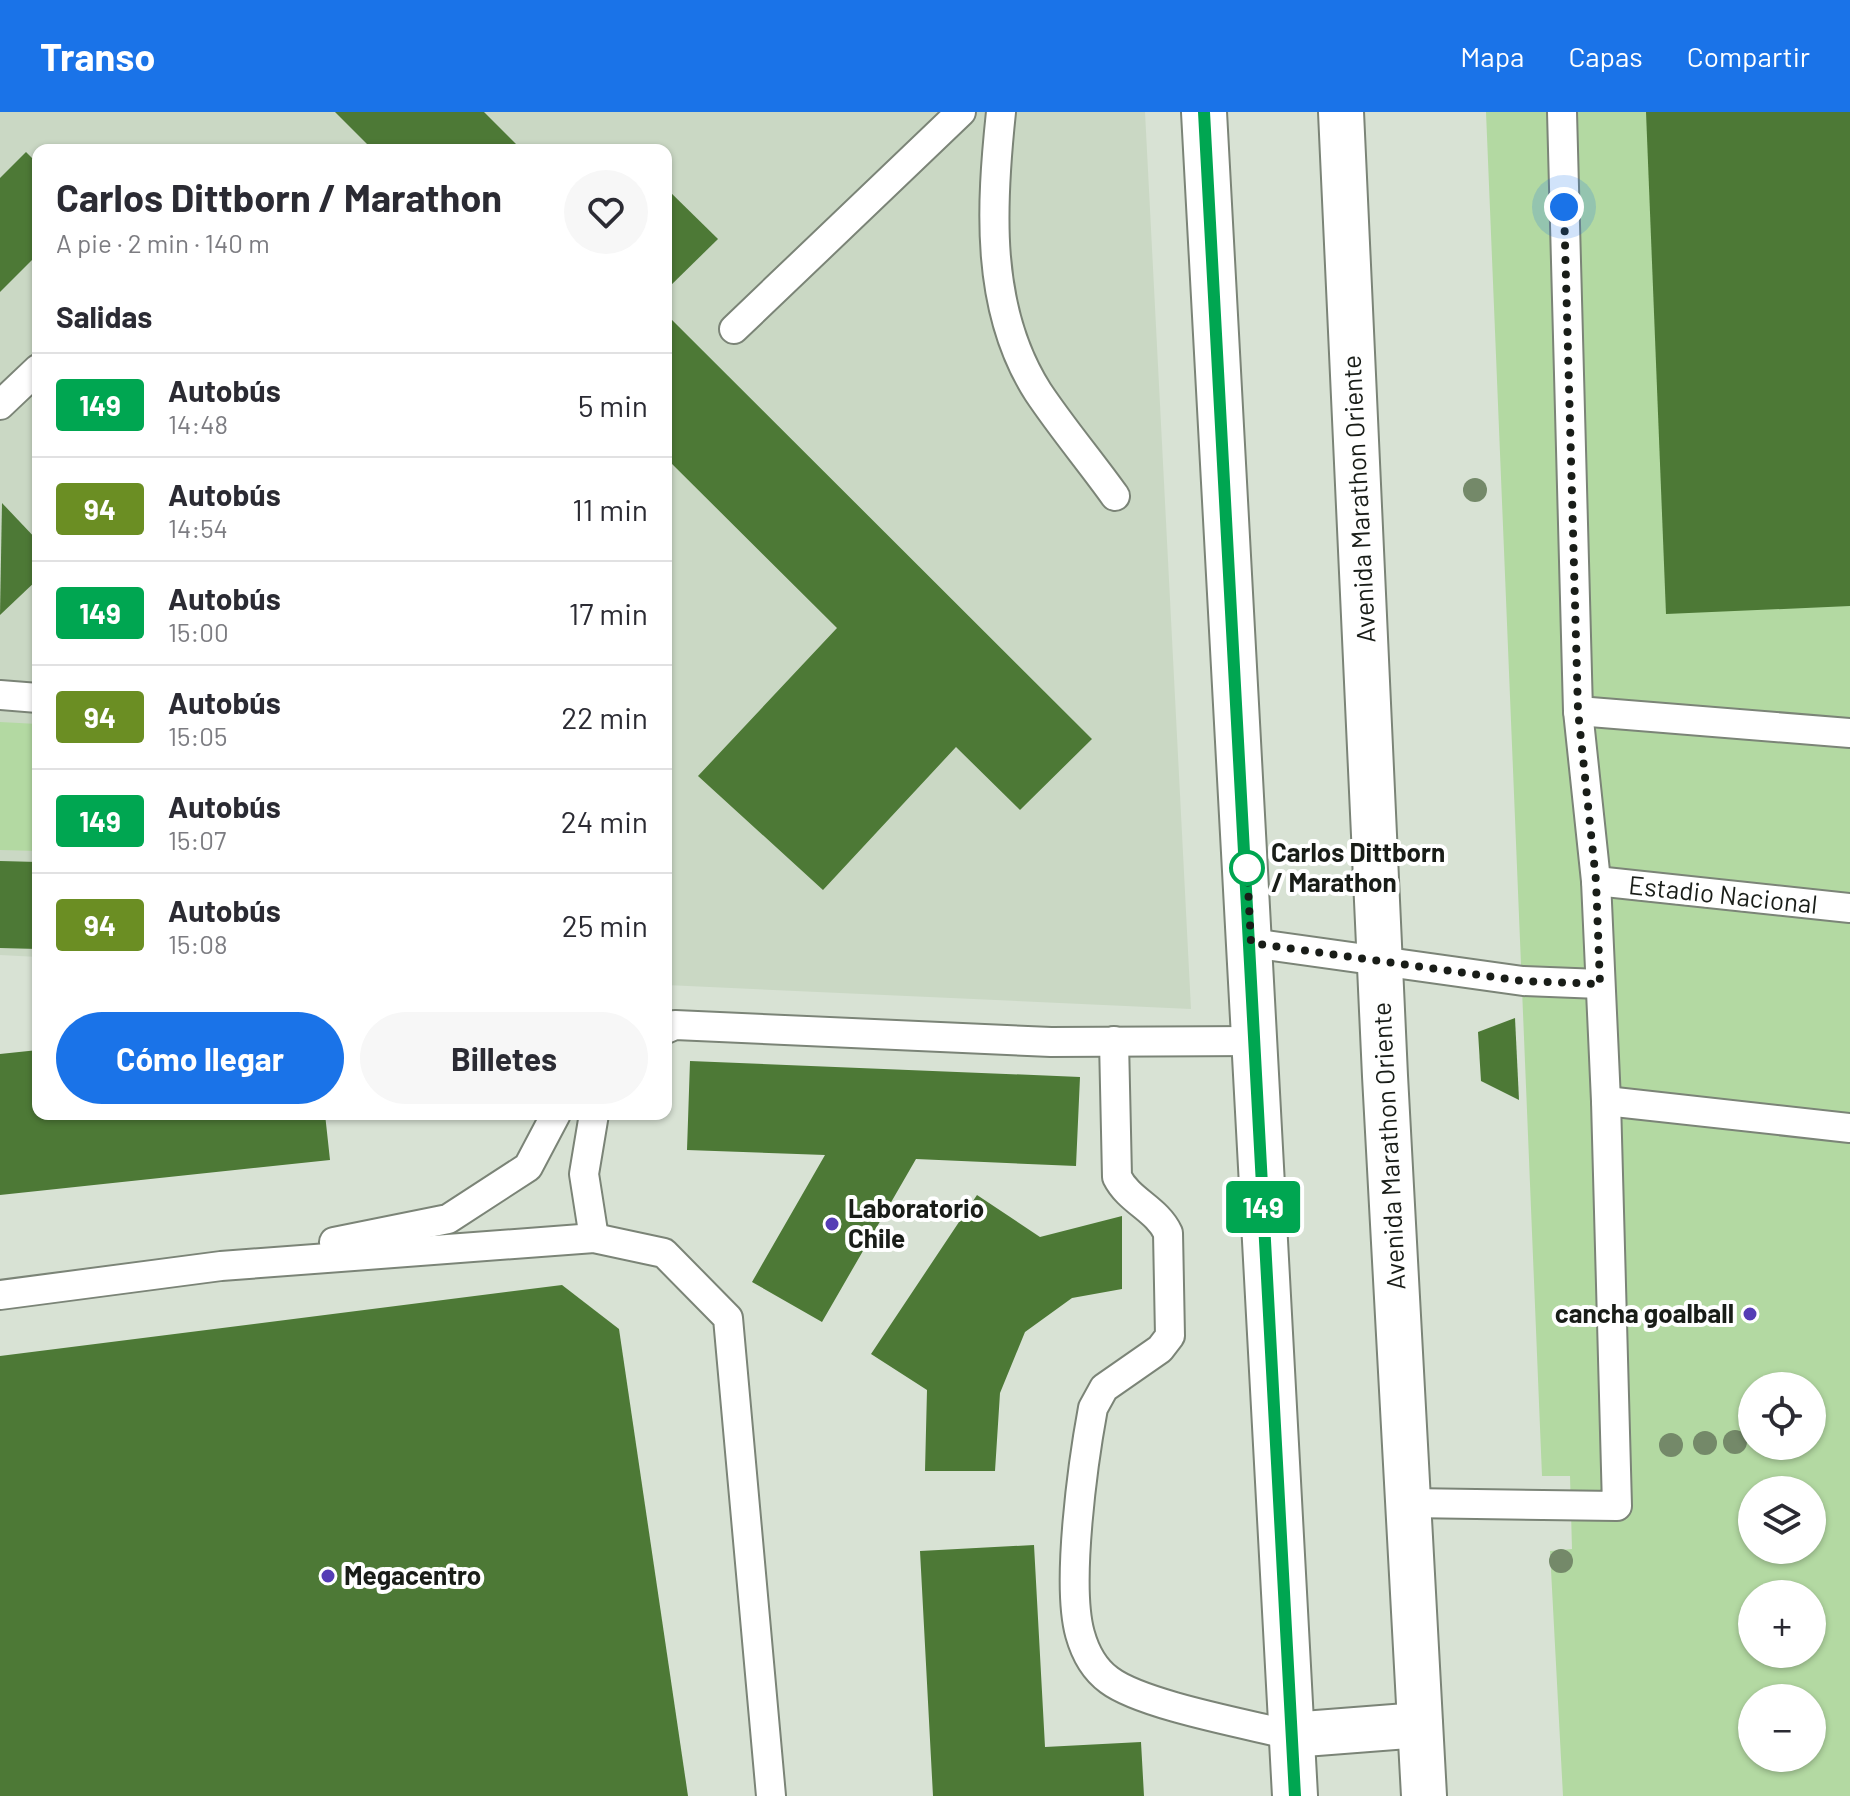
<!DOCTYPE html>
<html lang="es">
<head>
<meta charset="utf-8">
<style>
  body { margin:0; font-family:Barlow,sans-serif; background:#f7f7f7; color:#2b2b33; height:100vh; display:flex; flex-direction:column; font-size:30px; white-space:nowrap }
  * { box-sizing:border-box; margin:0 }
  p { font-size:26px; color:#7c7c81 }
  .icon { flex:none; width:44px; height:44px; fill:none; stroke:currentColor; stroke-width:2; stroke-linecap:round; stroke-linejoin:round }
  .map { position:relative; flex:1; overflow:hidden }
  .panel { position:absolute; left:32px; top:32px; width:640px; height:976px; display:flex; flex-direction:column; background:#fff; border-radius:16px; box-shadow:0 2px 6px #0004 }
  .panel>* { flex:none }
  .badge { padding:0 16px; border-radius:6px; font-size:28px; line-height:52px }
  .fabs { position:absolute; left:1738px; top:1260px; display:grid; gap:16px }
  .fabs a { display:grid; place-items:center; width:88px; height:88px; border-radius:50%; background:#fff; box-shadow:0 2px 6px #0004; font-size:40px }
  .you { position:absolute; width:40px; height:40px; margin:-20px; border:6px solid #fff; border-radius:50%; background:#1a73e8; box-shadow:0 0 0 12px #1a73e833 }
  .map>.badge { position:absolute; translate:-50% -50%; box-shadow:0 0 0 4px #fff }
  h2 { padding:0 24px; font-size:30px; line-height:72px }
  .round { display:grid; place-items:center; flex:none; width:84px; height:84px; border-radius:42px; background:#f7f7f7 }
  .headline { display:flex; align-items:center; justify-content:space-between; height:136px; padding:0 24px }
  h1 { font-size:38px; font-weight:700; line-height:60px }
  .primary-button { display:flex; gap:16px; margin-top:auto; padding:16px 24px }
  .primary-button a { flex:1; height:92px; border-radius:48px; background:#1a73e8; color:#fff; font-size:32px; font-weight:700; line-height:92px; text-align:center }
  .primary-button a+a { background:#f7f7f7; color:#2b2b33 }
  ul { padding:0; list-style:none }
  li { display:flex; align-items:center; gap:24px; height:104px; padding:0 24px; border-top:2px solid #e1e1e2 }
  li div { flex:1 }
  li b { display:block; font-size:30px }
  li em { font-style:normal }
  li .badge { min-width:88px; font-weight:700; text-align:center }
  header { display:flex; align-items:center; gap:48px; box-sizing:border-box; height:112px; padding:0 40px; background:#1a73e8; color:#fff }
  header strong { font-size:38px }
  nav { display:flex; gap:44px; margin-inline-start:auto; font-size:28px }
  .map>svg:first-child { display:block }
</style>
</head>
<body>
<header>
<strong>Transo</strong>
<nav><a>Mapa</a><a>Capas</a><a>Compartir</a></nav>
</header>
<div class="map">
<svg width="1850" height="1684" viewBox="0 0 1850 1684">
  <rect width="100%" height="100%" fill="#d8e2d4"/>
  <!-- built -->
  <polygon fill="#cad8c4" points="0,0 1145,0 1191,897 666,873 666,38 38,38 38,845 0,843"/>
  <!-- green -->
  <g fill="#b3d9a2" fill-rule="evenodd">
    <path d="M1486,0H1850V1684H1563L1550,1439L1572,1437L1570,1364H1542ZM1752,1274H1812V1334H1752ZM1752,1378H1812V1438H1752ZM1752,1482H1812V1542H1752ZM1752,1586H1812V1646H1752Z"/>
    <polygon points="0,610 38,612 38,739 0,738"/>
  </g>
  <!-- building -->
  <g fill="#4d7936">
    <polygon points="335,0 484,0 522,38 373,38"/>
    <polygon points="1646,0 1850,0 1850,494 1666,502"/>
    <polygon points="26,40 38,52 38,142 0,180 0,66"/>
    <polygon points="666,76 718,127 666,178"/>
    <polygon points="666,202 1092,627 1020,698 956,635 823,778 698,664 837,516 666,346"/>
    <polygon points="2,391 38,429 38,467 0,503"/>
    <polygon points="0,749 38,750 38,837 0,836"/>
    <polygon points="1515,906 1519,988 1481,969 1478,920"/>
    <polygon points="38,938 38,1002 325,1002 330,1048 0,1083 0,942"/>
    <polygon points="690,949 1080,965 1076,1054 916,1047 822,1210 752,1170 825,1043 687,1038"/>
    <polygon points="977,1083 1040,1125 1122,1104 1122,1177 1072,1186 1025,1220 1000,1281 995,1359 925,1359 927,1278 871,1242"/>
    <polygon points="562,1173 619,1217 688,1684 0,1684 0,1244"/>
    <polygon points="1034,1433 1045,1635 1141,1630 1144,1684 933,1684 920,1439"/>
  </g>
  <g fill="none" stroke-linecap="round" stroke-linejoin="round">
    <defs>
      <g id="lane">
        <path d="M1001,0C991,94 985,197 1038,280C1062,316 1090,349 1115,384"/>
        <polyline points="734,217 961,0"/>
        <polyline points="0,293 38,257"/>
        <polyline points="0,583 38,586"/>
        <polyline points="1578,599 1850,621"/>
        <polyline points="1596,769 1850,796"/>
        <polyline points="1251,831 1523,869 1600,872"/>
        <polyline points="666,917 675,913 1051,930 1257,929"/>
        <path d="M1114,929L1117,1065C1129,1089 1157,1097 1168,1121L1170,1224L1160,1237L1104,1276L1093,1296C1083,1350 1066,1472 1080,1522C1085,1540 1094,1557 1109,1568C1142,1593 1247,1612 1291,1623"/>
        <polyline points="1606,989 1850,1016"/>
        <polyline points="594,1002 584,1062 594,1126"/>
        <polyline points="334,1130 448,1107 528,1055 556,1002"/>
        <polyline points="0,1183 221,1154 594,1126 664,1141 728,1206 771,1684"/>
        <polyline points="1409,1391 1617,1394 1606,989 1596,769 1578,599 1562,0"/>
      </g>
      <g id="secondary">
        <polyline points="1204,0 1295,1684"/>
        <polyline points="1341,0 1385,964 1424,1684"/>
        <polyline points="1291,1623 1420,1613"/>
      </g>
    </defs>
    <!-- lane casing -->
    <use href="#lane" stroke="#7b8477" stroke-width="32"/>
    <!-- secondary casing -->
    <use href="#secondary" stroke="#7b8477" stroke-width="48"/>
    <!-- lane -->
    <use href="#lane" stroke="#fff" stroke-width="28"/>
    <!-- secondary -->
    <use href="#secondary" stroke="#fff" stroke-width="44"/>
  </g>
  <!-- trees -->
  <g fill="#748969">
    <circle cx="1475" cy="378" r="12"/>
    <circle cx="1735" cy="1330" r="12"/>
    <circle cx="1705" cy="1331" r="12"/>
    <circle cx="1671" cy="1333" r="12"/>
    <circle cx="1561" cy="1449" r="12"/>
  </g>
  <g fill="none" stroke-linecap="round" stroke-linejoin="round">
    <defs>
      <polyline id="line" points="1204,0 1295,1684"/>
    </defs>
    <!-- line casing -->
    <use href="#line" stroke="#fff" stroke-width="18"/>
    <!-- line -->
    <use href="#line" stroke="#00a651" stroke-width="12"/>
    <!-- walk -->
    <polyline stroke="#191d18" stroke-width="8" stroke-dasharray="0 14.4" points="1247,756 1251,831 1523,869 1600,872 1596,769 1578,599 1564,95"/>
  </g>
  <!-- markers -->
  <circle fill="#fff" stroke="#00a651" stroke-width="4" cx="1247" cy="756" r="16"/>
  <g fill="#553db5" stroke="#fff" stroke-width="3">
    <circle cx="832" cy="1112" r="8"/>
    <circle cx="1750" cy="1202" r="8"/>
    <circle cx="328" cy="1464" r="8"/>
  </g>
  <g text-anchor="middle" stroke-width="8" stroke-linejoin="round" paint-order="stroke">
    <!-- street labels -->
    <g font-size="26" fill="#191d18" stroke="#fff">
      <text transform="translate(1359 387) rotate(-93)" y="9">Avenida Marathon Oriente</text>
      <text transform="translate(1723 783) rotate(6)" y="9">Estadio Nacional</text>
      <text transform="translate(1389 1034) rotate(-93)" y="9">Avenida Marathon Oriente</text>
    </g>
    <!-- stop labels -->
    <g font-size="26" font-weight="bold" fill="#191d18" stroke="#fff" text-anchor="start">
      <text x="1271" y="750">Carlos Dittborn<tspan x="1271" dy="30">/ Marathon</tspan></text>
    </g>
    <!-- poi labels -->
    <g font-size="26" font-weight="bold" fill="#191d18" stroke="#fff" text-anchor="start">
      <text x="848" y="1106">Laboratorio<tspan x="848" dy="30">Chile</tspan></text>
      <text x="1734" y="1211" text-anchor="end">cancha goalball</text>
      <text x="344" y="1473">Megacentro</text>
    </g>
  </g>
</svg>
<div class="fabs">
<a><svg class="icon" aria-label="locate" viewBox="0 0 24 24"><circle cx="12" cy="12" r="6"/><path d="M12 2v4M12 18v4M2 12h4M18 12h4"/></svg></a>
<a><svg class="icon" aria-label="layers" viewBox="0 0 24 24"><path d="M12 4l9 5-9 5-9-5zM3 14l9 5 9-5"/></svg></a>
<a>+</a>
<a>−</a>
</div>
<div class="you" style="left:1564px;top:95px"></div>
<b class="badge" style="left:1263px;top:1095px;background:#00a651;color:#fff">149</b>
<section class="panel">
<div class="headline"><div><h1>Carlos Dittborn / Marathon</h1><p>A pie · 2 min · 140 m</p></div><a class="round"><svg class="icon" aria-label="heart" viewBox="0 0 24 24"><path d="M12 20l-8-8c-3-5 5-10 8-4 3-6 11-1 8 4z"/></svg></a></div>
<h2>Salidas</h2>
<ul>
<li><span class="badge" style="background:#00a651;color:#fff">149</span><div><b>Autobús</b><p>14:48</p></div><em>5 min</em></li>
<li><span class="badge" style="background:#6b8e23;color:#fff">94</span><div><b>Autobús</b><p>14:54</p></div><em>11 min</em></li>
<li><span class="badge" style="background:#00a651;color:#fff">149</span><div><b>Autobús</b><p>15:00</p></div><em>17 min</em></li>
<li><span class="badge" style="background:#6b8e23;color:#fff">94</span><div><b>Autobús</b><p>15:05</p></div><em>22 min</em></li>
<li><span class="badge" style="background:#00a651;color:#fff">149</span><div><b>Autobús</b><p>15:07</p></div><em>24 min</em></li>
<li><span class="badge" style="background:#6b8e23;color:#fff">94</span><div><b>Autobús</b><p>15:08</p></div><em>25 min</em></li>
</ul>
<div class="primary-button"><a>Cómo llegar</a><a>Billetes</a></div>
</section>
</div>
</body>
</html>
